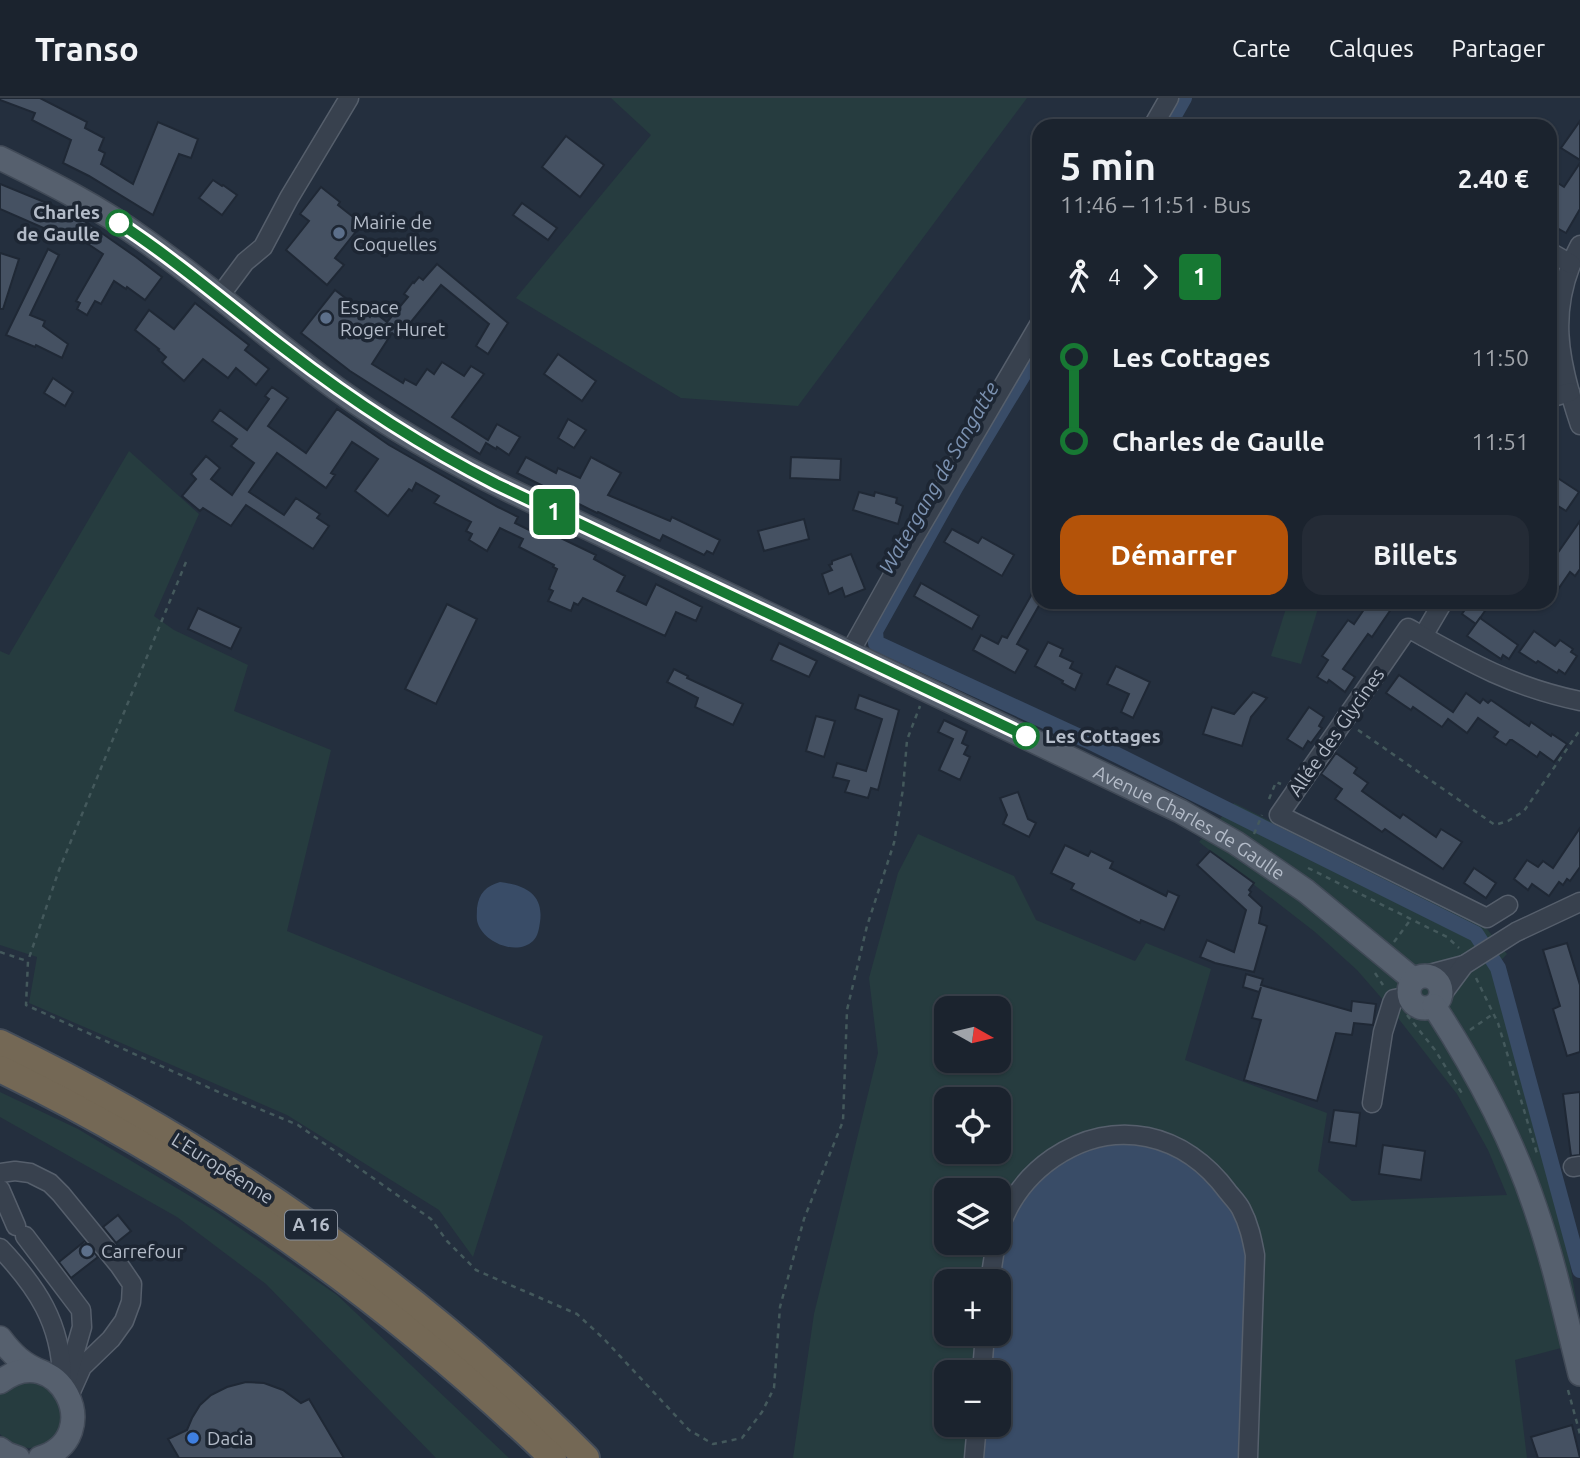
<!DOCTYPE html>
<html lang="fr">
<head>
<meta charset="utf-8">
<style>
  body { margin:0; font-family:Ubuntu,sans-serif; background:#242b36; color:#f1f3f6; height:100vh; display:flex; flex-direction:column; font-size:26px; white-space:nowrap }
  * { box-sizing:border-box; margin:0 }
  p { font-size:23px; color:#a0a4aa }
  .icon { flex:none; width:38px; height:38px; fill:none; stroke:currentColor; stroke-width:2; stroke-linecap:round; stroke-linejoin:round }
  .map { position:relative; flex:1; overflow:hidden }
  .sheet { position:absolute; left:1032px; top:21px; width:525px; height:490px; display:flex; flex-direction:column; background:#1b232e; border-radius:21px; box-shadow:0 2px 5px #0004,0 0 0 2px #39404a }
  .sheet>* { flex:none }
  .badge { padding:0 14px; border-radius:5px; font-size:24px; line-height:46px }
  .needle { width:46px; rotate:98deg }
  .controls { position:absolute; left:934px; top:898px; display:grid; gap:14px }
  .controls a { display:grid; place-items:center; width:77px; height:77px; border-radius:14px; background:#1b232e; box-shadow:0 2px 5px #0004,0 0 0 2px #39404a; font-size:35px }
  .map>.badge { position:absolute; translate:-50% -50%; box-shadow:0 0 0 4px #fff }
  .legs { display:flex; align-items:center; gap:10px; height:77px; padding:0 28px; font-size:23px }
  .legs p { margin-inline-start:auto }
  .head { display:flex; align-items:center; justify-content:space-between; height:119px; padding:0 28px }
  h1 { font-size:38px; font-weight:600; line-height:52px }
  .action { display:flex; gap:14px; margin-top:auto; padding:14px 28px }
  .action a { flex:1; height:80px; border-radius:21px; background:#b45309; color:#fff; font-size:28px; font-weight:600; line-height:80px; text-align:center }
  .action a+a { background:#242b36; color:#f1f3f6 }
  ul { padding:0 28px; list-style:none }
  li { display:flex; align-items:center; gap:24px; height:84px; font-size:26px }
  li i { display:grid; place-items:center; width:10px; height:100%; margin:0 9px; background:currentColor }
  li i::after { content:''; width:18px; height:18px; margin:-9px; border:5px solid; border-radius:50%; background:#1b232e }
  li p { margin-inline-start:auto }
  li:first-child i { background:linear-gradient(#0000 50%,currentColor 0) }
  li:last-child i { background:linear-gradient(currentColor 50%,#0000 0) }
  header { display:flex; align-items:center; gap:42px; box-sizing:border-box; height:98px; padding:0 35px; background:#1b232e; border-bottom:2px solid #39404a }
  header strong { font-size:33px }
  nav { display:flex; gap:38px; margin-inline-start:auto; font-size:24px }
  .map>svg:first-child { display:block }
</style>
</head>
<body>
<header>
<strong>Transo</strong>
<nav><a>Carte</a><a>Calques</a><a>Partager</a></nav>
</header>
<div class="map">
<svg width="1580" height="1360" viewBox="0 0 1580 1360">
  <rect width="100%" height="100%" fill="#242f3e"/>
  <!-- green -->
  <g fill="#263c3f" fill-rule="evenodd">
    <polygon points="611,0 1027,0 798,308 681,300 516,200 651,37"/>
    <polygon points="129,353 199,416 154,518 174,532 248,567 234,613 331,652 287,833 543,938 473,1159 439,1112 287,1017 29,905 37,859 0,847 0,553 9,557"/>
    <polygon points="1288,504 1320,504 1301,566 1271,558"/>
    <path d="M1234,705L1487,831L1507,856L1493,871L1567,1149L1580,1224V1245L1515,1262L1527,1360H1242L1249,1166L995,1183H947V1236H991L988,1274H947V1326L983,1327L980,1360H793L814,1216L878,955L869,880L898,775L918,736L1014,778L1036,822L1135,863L1146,845L1211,871L1185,962L1327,1015L1318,1073L1352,1103L1507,1097L1488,1052L1457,996L1391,911L1357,872L1315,834L1199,744ZM947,910H999V962H947ZM947,1001H999V1054H947ZM947,1092H999V1144H947Z"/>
    <polygon points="0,994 78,1031 215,1113 337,1197 509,1360 436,1360 266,1186 177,1119 0,1019"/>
    <path d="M24,1282L46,1286C50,1293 60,1302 62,1309C63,1312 62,1316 62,1320C61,1352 20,1360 0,1336V1297L4,1292Z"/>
  </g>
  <!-- water -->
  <g fill="#394c67">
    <path d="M500,784C525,787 544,796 540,824C539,831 538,838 533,843C517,858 485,845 478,826C476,821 477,815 477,810C479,795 486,788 500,784Z"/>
    <polygon points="1116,1045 1139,1046 1164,1051 1187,1062 1232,1106 1248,1152 1242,1360 980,1360 983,1327 999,1326 999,1274 988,1274 991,1236 999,1236 999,1183 995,1183 997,1165 1006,1124 1044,1073 1095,1048"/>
  </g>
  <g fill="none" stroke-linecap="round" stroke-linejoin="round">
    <!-- canal -->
    <g stroke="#394c67" stroke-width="16">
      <polyline points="1168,28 1184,0"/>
      <polyline points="1040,249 956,388 875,533 876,545 1095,646 1476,836 1498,870 1580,1172"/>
    </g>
  </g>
  <!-- building -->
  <g fill="#455162" stroke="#1f2835" stroke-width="2">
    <polygon points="0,0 40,0 87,24 85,30 104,40 99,52 105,55 101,66 133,86 158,24 198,41 191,60 179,56 153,117 89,78 63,65 71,42 32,22 35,15 0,2"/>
    <polygon points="1580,23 1580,62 1561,50"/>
    <polygon points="566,38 604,67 580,99 542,69"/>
    <polygon points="1580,65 1580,111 1566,135 1550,126 1550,80 1564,89"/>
    <polygon points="213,82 222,88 223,87 237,97 222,117 199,100"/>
    <polygon points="0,86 59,110 83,122 136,159 162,179 145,202 127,189 126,191 114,183 101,206 95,203 87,217 77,211 80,205 76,203 103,156 67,132 64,139 0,111"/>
    <polygon points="321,89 340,104 338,107 362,126 335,160 344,167 327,187 286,152 309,123 300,116"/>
    <polygon points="522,105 557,130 548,142 513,117"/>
    <polygon points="48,151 59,157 30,217 45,223 43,228 68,246 62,260 36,247 35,249 6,237"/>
    <polygon points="0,155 19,161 3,211 0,211"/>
    <polygon points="437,166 508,225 488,256 476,248 489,226 441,187 398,240 392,235 372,266 403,285 405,281 416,287 427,271 434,276 442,264 464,278 471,268 484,276 452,319 488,342 497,326 520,339 509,357 497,349 496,351 486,345 480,356 350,273 301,235 335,192 370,219 374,214 387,224 408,199 404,196 413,184 414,185 419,179 423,182"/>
    <polygon points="195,205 249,247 245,252 269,271 256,287 236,270 228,280 203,261 184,283 162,264 166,259 158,252 159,251 135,232 149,212 174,231"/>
    <polygon points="558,256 596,283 582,303 544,276"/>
    <polygon points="53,280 73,294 65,308 44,295"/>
    <polygon points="272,289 288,300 268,328 306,355 337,311 389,347 498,409 518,419 515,425 539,437 542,431 596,457 594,461 625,478 617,493 646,507 656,486 702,509 696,523 676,514 665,538 583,500 578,507 574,505 571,513 548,503 553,493 549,491 557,471 553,469 554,467 519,449 523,441 500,430 487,453 469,442 472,436 466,433 471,424 434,405 439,398 416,385 412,393 409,391 388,418 355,393 378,361 352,344 331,375 335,377 326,390 277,355 249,394 284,417 296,400 320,416 317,420 329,428 313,451 246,407 231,428 203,410 200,413 182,398 196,381 191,376 206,358 220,370 211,381 232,397 254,365 231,348 237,341 212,323 220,312 247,332 269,301 265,298"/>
    <polygon points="568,321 586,332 574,350 558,340"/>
    <polygon points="526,359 556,375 558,370 580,380 591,359 621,375 608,397 670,423 672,419 720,442 713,456 707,453 704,457 663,437 660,443 598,414 597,415 517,375"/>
    <polygon points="791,359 841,361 840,382 790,380"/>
    <polygon points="1550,375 1579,394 1566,413 1550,403"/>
    <polygon points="859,394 874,398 875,394 897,400 896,405 903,408 898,426 853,412"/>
    <polygon points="804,421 809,441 764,453 758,433"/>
    <polygon points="1580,423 1580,471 1575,478 1570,474 1550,503 1550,466"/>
    <polygon points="952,431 978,445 982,439 1014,457 1002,478 944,444"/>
    <polygon points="851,456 865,491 845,499 842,490 829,496 822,476 832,472 829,467 832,466 832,463"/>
    <polygon points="921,485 979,518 972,531 914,498"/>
    <polygon points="1033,494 1040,498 1041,504 1017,546 1028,552 1015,575 973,552 981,537 998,546 1002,538 1007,540"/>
    <polygon points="1369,504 1396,504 1372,539 1368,536 1343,571 1355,579 1345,594 1329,582 1327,585 1317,579 1328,562 1322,558 1348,522 1354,526"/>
    <polygon points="1470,504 1491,504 1476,526 1462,516"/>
    <polygon points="447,506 477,521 436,606 405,591"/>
    <polygon points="198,510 241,530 231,551 188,531"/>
    <polygon points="1480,520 1518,547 1509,561 1503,557 1501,561 1467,538"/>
    <polygon points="1534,533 1555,548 1560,542 1573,551 1571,554 1577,558 1565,576 1559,572 1557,575 1538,563 1536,565 1519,554"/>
    <polygon points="1048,544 1063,551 1060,558 1073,564 1070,570 1082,576 1075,592 1062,585 1063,583 1035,568"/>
    <polygon points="779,545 817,563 809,579 771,562"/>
    <polygon points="1116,568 1150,584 1133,620 1121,614 1129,596 1107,586"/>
    <polygon points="674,571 688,578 687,580 743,606 733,627 695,609 698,600 667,584"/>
    <polygon points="1399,577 1453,614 1466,595 1480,605 1483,601 1488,605 1491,602 1529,628 1531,624 1551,638 1552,636 1567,646 1554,664 1540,654 1537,659 1512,642 1510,642 1506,647 1494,639 1498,634 1478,620 1467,635 1448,621 1442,629 1413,609 1411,612 1386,595"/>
    <polygon points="1253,594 1267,600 1251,619 1242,648 1203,636 1212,609 1234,616"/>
    <polygon points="859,597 899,612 878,692 871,690 868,700 845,694 849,683 833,679 837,665 866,673 882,621 855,611"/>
    <polygon points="1309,609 1324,619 1319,628 1322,630 1311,645 1308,643 1303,651 1287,641"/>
    <polygon points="816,618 835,623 824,659 806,653"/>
    <polygon points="944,622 967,633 962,645 968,648 964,656 970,659 960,682 939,672 953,641 938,634"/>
    <polygon points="1336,655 1357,670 1354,675 1368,685 1362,693 1400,720 1403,716 1436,739 1441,731 1462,744 1443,771 1385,731 1382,734 1335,701 1342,691 1321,676"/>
    <polygon points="1018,694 1028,721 1036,725 1029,739 1003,726 1007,717 1000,700"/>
    <polygon points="1580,730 1580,769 1570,783 1567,781 1563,787 1559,784 1549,798 1532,786 1528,792 1514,781 1527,762 1538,769 1543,763 1553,770"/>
    <polygon points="1065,747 1088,758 1091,753 1113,764 1110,770 1166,798 1168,793 1179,798 1164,832 1141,822 1140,825 1071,791 1074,786 1051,775"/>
    <polygon points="1210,753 1254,785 1249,792 1251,794 1249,797 1262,809 1259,825 1267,828 1254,874 1215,865 1200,859 1207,842 1234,854 1246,812 1197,767"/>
    <polygon points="1474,770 1496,785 1486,800 1464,785"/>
    <polygon points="1567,845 1580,887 1580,954 1567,958 1553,911 1560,908 1543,852"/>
    <polygon points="1246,876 1263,881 1261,887 1351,913 1352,903 1376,906 1373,927 1354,925 1352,937 1336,935 1317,1003 1244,982 1261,922 1252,920 1261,889 1259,894 1243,889"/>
    <polygon points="1580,994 1580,1057 1571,1058 1563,996"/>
    <polygon points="1334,1012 1360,1015 1356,1048 1329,1044"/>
    <polygon points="1383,1047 1425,1053 1421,1082 1379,1076"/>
    <polygon points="118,1117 131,1133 116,1145 103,1129"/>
    <polygon points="85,1143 98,1159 71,1180 59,1164"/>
    <polygon points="246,1284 264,1285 283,1292 301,1305 309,1301 344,1360 179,1360 168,1341 187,1332 192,1320 200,1307 211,1297 227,1289"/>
    <polygon points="1572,1327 1580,1360 1538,1360 1531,1339"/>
  </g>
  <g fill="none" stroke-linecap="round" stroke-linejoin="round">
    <defs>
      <g id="minor">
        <polyline points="1153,28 1169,0"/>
        <path d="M1580,147C1547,209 1558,262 1580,327"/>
        <polyline points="1550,154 1571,166"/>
        <polyline points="219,199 245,164 263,149 289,100 349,0"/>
        <polyline points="1550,300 1570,294"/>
        <polyline points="1423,538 1443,504"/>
        <polyline points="850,554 907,452 1040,225"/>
        <path d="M1508,807L1487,820L1279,717L1408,530C1467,563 1512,589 1580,603"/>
        <polyline points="1426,877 1464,867"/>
        <polyline points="1441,898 1464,867 1475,860 1516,834 1580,804"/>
        <polyline points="1372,1005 1383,934 1392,905 1394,901 1410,898"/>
        <polyline points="1573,1069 1580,1068"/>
        <polyline points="0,1075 15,1073 30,1075 50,1085 61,1096 119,1167 132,1186 131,1204 124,1223 111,1241 82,1269 69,1298"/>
        <polyline points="0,1091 16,1128"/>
        <path d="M999,1132C1009,1102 1027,1078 1053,1060C1115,1018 1185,1035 1228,1094C1232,1099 1238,1105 1241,1111C1249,1126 1252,1141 1255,1157L1248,1360"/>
        <polyline points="25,1138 81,1212 82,1229 66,1284"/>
        <path d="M0,1150C37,1189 61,1225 62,1280"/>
        <polyline points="990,1183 996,1144"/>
        <polyline points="982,1274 985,1236"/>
        <polyline points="974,1360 977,1326"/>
      </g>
      <g id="major">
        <path id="s1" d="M0,60C49,84 99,109 143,141C210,188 271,243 337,291C391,330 451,364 511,393L1180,713L1236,745L1306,793L1414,882"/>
        <circle cx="1425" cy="894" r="16"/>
        <path d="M1434,908C1475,971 1511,1037 1535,1109C1554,1164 1566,1220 1580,1276"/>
        <path d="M0,1240C12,1256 23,1267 42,1274"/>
        <path d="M0,1284C58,1239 108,1339 40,1360"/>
        <polyline points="0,1351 7,1356 18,1360"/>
      </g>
      <g id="highway">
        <path d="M0,945C216,1049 417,1189 586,1360"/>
        <path d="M0,971C204,1070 389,1203 553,1360"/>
      </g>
    </defs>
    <!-- minor casing -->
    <use href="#minor" stroke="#565f6c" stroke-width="21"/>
    <!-- major casing -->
    <use href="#major" stroke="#414a57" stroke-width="26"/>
    <!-- highway casing -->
    <use href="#highway" stroke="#434c59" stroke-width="30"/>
    <!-- path -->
    <g stroke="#44595c" stroke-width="2.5" stroke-dasharray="5 5" stroke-linecap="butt">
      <polyline points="186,464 59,772 28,863 26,907 223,996 298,1027 431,1121 447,1143 476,1172 577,1216 604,1241 689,1332 713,1346 742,1340 762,1314 774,1290 780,1209 804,1121 843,1023 847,912 867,828 894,745 903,691 907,642 920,608"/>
      <polyline points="1358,632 1495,727 1508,723 1524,713 1580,632"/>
      <polyline points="1269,701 1276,684 1281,686"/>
      <polyline points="1254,736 1262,717"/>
      <polyline points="1308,770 1447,839 1459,850"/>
      <polyline points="1394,844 1411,821"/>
      <polyline points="0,854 27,863"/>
      <polyline points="1375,875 1383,887"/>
      <polyline points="1476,880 1498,925 1538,1059"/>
      <polyline points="1407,917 1435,952 1463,997"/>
      <polyline points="1470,932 1493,916"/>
      <polyline points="1568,1292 1580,1336"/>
    </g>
    <!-- minor -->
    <use href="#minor" stroke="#38414e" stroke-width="18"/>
    <!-- major -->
    <use href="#major" stroke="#56606e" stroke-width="23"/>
    <!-- highway -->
    <use href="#highway" stroke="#746855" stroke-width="26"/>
  </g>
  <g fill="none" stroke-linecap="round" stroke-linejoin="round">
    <defs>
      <path id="line-1" d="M119,125C177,163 230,209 285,251C351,302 421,348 496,386L1026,638"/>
    </defs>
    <!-- line-1 casing -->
    <use href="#line-1" stroke="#fff" stroke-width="16"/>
    <!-- line-1 -->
    <use href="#line-1" stroke="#177833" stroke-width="10"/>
  </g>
  <!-- markers -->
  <g fill="#fff" stroke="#177833" stroke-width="3.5">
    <circle cx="119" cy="125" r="12"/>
    <circle cx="1026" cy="638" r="12"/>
  </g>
  <g fill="#5c6f8a" stroke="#1d2633" stroke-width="2.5">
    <circle cx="339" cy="135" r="7"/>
    <circle cx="326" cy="220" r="7"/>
    <circle cx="87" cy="1153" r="7"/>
  </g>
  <circle fill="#3f7fe0" stroke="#1d2633" stroke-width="2.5" cx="193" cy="1340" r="7"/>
  <g text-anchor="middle" stroke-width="7" stroke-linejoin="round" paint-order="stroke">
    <!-- shield labels -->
    <rect fill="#1d2633" stroke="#878f9c" stroke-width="2" x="285" y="1112.5" width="52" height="29" rx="5"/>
    <g font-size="18" font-weight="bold" fill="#b4bcc9">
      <text x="311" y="1133">A 16</text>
    </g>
    <!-- stop labels -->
    <g font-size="19" font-weight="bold" fill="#b4bcc9" stroke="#1d2633" text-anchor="end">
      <text x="100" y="121">Charles<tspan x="100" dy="22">de Gaulle</tspan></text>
      <text x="1045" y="645" text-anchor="start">Les Cottages</text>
    </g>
    <!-- poi labels -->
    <g font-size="19" fill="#b4bcc9" stroke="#1d2633" text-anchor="start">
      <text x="353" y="131">Mairie de<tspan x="353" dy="22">Coquelles</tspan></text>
      <text x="340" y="216">Espace<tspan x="340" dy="22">Roger Huret</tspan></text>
      <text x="101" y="1160">Carrefour</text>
      <text x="207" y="1347">Dacia</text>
    </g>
    <!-- street labels -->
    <g font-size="19" fill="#b4bcc9" stroke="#1d2633">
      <text transform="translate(1336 634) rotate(-55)" y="7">Allée des Glycines</text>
      <text dy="7" stroke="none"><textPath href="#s1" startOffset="1367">Avenue Charles de Gaulle</textPath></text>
      <text transform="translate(223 1070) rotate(32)" y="7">L'Européenne</text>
    </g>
    <!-- water labels -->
    <g font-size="21" font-style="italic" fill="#7c92b1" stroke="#1d2633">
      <text transform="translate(939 380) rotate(-60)" y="7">Watergang de Sangatte</text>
    </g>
  </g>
</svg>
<div class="controls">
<a><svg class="needle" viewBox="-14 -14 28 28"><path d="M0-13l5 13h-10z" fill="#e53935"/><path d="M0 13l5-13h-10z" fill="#a0a4aa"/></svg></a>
<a><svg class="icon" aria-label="locate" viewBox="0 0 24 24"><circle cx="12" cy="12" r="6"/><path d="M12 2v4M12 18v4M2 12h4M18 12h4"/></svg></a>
<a><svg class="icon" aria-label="layers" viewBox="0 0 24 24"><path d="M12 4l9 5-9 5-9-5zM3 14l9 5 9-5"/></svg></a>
<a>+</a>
<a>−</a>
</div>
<b class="badge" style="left:554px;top:414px;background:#177833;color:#fff">1</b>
<section class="sheet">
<div class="head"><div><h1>5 min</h1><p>11:46 – 11:51 · Bus</p></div><b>2.40 €</b></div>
<div class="legs"><svg class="icon" aria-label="walk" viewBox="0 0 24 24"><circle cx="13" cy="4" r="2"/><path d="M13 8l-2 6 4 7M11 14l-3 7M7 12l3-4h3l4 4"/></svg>4<svg class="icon" aria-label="forward" viewBox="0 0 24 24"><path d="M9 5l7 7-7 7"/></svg><b class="badge" style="background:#177833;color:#fff">1</b></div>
<ul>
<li><i style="color:#177833"></i><b>Les Cottages</b><p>11:50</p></li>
<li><i style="color:#177833"></i><b>Charles de Gaulle</b><p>11:51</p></li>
</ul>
<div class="action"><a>Démarrer</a><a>Billets</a></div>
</section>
</div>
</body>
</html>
